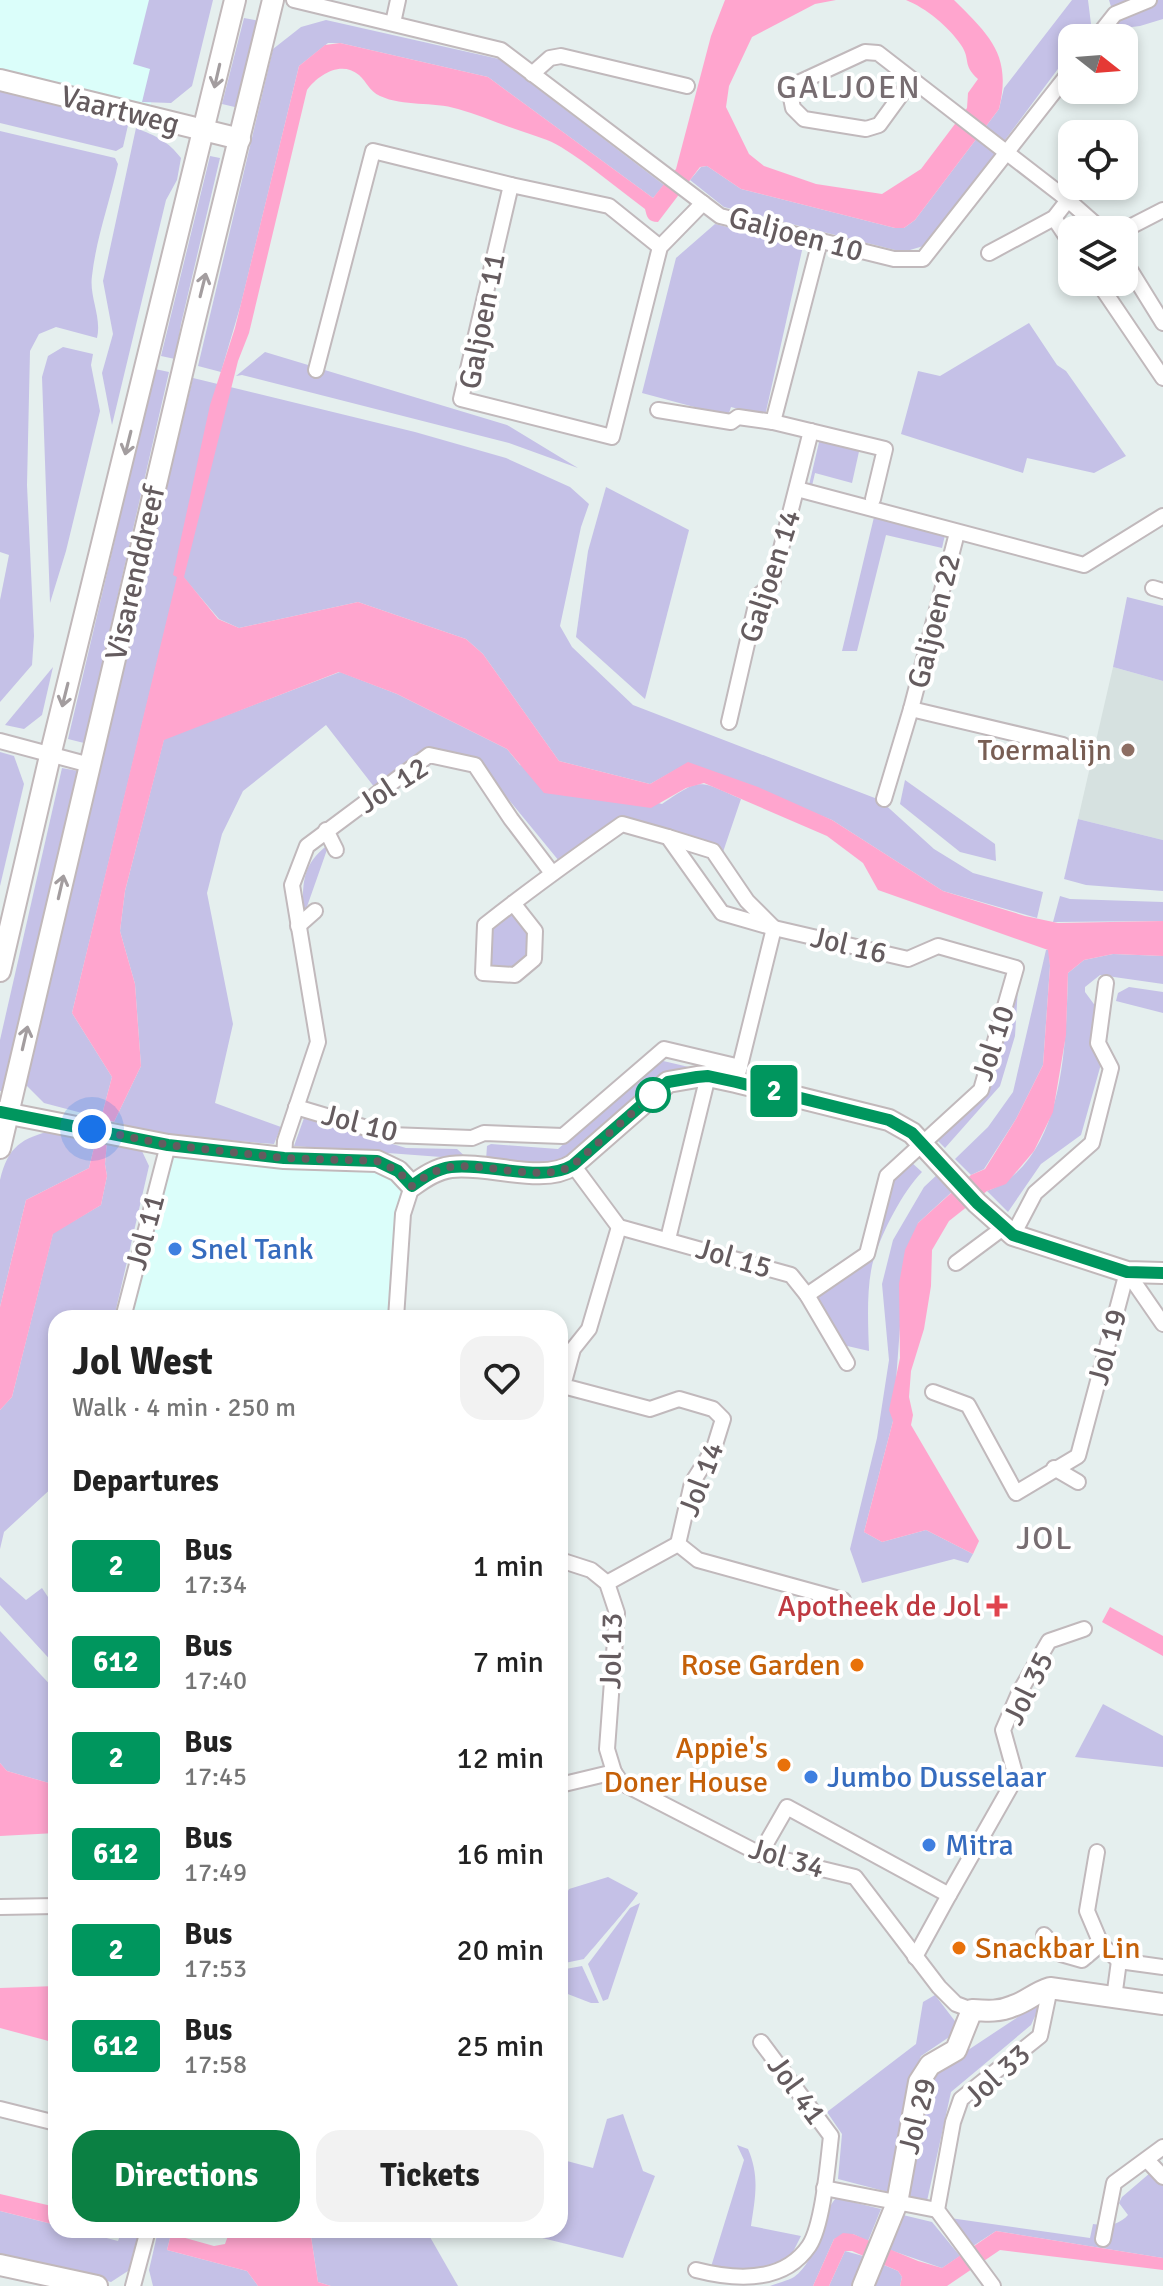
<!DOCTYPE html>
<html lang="en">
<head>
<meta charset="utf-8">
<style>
  body { margin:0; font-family:Signika,sans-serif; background:#f2f2f2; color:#222; height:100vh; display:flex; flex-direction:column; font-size:30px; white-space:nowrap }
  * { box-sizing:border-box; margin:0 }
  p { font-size:26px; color:#767676 }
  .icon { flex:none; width:44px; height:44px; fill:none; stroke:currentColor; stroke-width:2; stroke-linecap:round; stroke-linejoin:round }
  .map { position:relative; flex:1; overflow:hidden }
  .details { position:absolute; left:48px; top:1310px; width:520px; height:928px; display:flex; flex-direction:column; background:#fff; border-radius:24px; box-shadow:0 4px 12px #0003 }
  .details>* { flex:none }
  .badge { padding:0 16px; border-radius:6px; font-size:28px; line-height:52px }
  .needle { width:52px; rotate:107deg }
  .tools { position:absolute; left:1058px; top:24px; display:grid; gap:16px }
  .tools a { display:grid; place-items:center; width:80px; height:80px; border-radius:16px; background:#fff; box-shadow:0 4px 12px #0003; font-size:40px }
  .you { position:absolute; width:40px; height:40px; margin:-20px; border:6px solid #fff; border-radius:50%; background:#1a73e8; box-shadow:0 0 0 12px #1a73e833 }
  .map>.badge { position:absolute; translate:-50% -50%; box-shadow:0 0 0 4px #fff }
  h2 { padding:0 24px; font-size:30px; line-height:72px }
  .round { display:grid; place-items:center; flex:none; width:84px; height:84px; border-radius:24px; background:#f2f2f2 }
  .head { display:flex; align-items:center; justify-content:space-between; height:136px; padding:0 24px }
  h1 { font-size:38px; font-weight:700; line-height:60px }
  .button { display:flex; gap:16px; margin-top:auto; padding:16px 24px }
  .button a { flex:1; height:92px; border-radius:24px; background:#0b8043; color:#fff; font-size:32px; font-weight:700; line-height:92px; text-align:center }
  .button a+a { background:#f2f2f2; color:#222 }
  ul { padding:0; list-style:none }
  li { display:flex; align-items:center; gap:24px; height:96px; padding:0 24px }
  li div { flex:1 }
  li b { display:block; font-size:30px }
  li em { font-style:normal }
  li .badge { min-width:88px; font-weight:700; text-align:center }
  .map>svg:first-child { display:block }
</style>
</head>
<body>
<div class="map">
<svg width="1163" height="2286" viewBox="0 0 1163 2286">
  <rect width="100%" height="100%" fill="#e5efee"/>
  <!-- commercial -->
  <g fill="#dbfefa">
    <polygon points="0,0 167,0 149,117 0,73"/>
    <polygon points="167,1145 405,1163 400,1318 122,1318"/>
  </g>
  <!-- education -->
  <polygon fill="#d6e1e0" points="1113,667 1163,681 1163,840 1078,819"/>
  <!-- green -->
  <g fill="#c5c1e7">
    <polygon points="149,0 213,0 192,86 171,103 142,102 150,69 133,64"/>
    <polygon points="1072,0 1088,0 1091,24 1081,38 1072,38 1072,50 927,245 903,252 724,207 690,180 701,167 707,166 741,189 895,228 904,228 915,220 999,109 1004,88"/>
    <polygon points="1109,0 1163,0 1163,19 1140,26 1108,30 1116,23"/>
    <polygon points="244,18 260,21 239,108 222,104"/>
    <polygon points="326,20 499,59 664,185 653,198 488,77 340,43 328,43 299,66 241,304 221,372 198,366 273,49 301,27"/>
    <polygon points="0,88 129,121 123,147 116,151 0,123"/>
    <path d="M136,128C156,136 168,141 181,158L177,180L166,200L112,425L102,373L113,334L103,281Z"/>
    <path d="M0,131L115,158L118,164C110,201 96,239 92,276C89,297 102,317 97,338L56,327L39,334L30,351L27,485L34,636L32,665L0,702V600L9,555L0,552Z"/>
    <polygon points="210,156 220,158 181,324 175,359 161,356"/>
    <polygon points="715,224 803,246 765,416 731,407 728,416 642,393 676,258"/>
    <polygon points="1029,323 1057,365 1066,371 1126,456 1094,473 1027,458 1023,473 901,434 918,371 940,376"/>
    <polygon points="63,347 93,354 91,365 100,411 66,551 50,603 42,377 48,356"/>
    <polygon points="265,352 507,425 578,468 509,443 242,375 236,376"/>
    <polygon points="155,369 169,372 84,743 68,739"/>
    <polygon points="193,378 415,432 506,458 570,487 589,504 581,527 560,626 572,647 633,705 880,800 934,849 973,873 1043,892 1037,918 943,891 832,820 688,763 650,784 559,761 483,654 466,639 358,602 239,628 219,619 179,572 72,1013 112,1077 101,1118 44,1103 23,1082"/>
    <polygon points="820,438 860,447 852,483 815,473 812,486 809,485"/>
    <polygon points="606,487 689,530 645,699 576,637 588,551"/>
    <polygon points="874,517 945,535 942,548 886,535 857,651 842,651"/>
    <polygon points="1127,597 1163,606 1163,681 1113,667"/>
    <polygon points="53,667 42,715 24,729 5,725"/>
    <path d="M340,672L397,694L507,749L520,765L662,804C702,777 698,780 741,799L723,852L616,820L559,861L478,762L428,748L375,788L326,725L243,791L222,834L207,893L233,1024L215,1103L281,1127L274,1144L161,1135L114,1122L141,1066L135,984L120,931L125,891L164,739Z"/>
    <polygon points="0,752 14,756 24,784 0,886"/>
    <polygon points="62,768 78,771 11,1063 3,1091 0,1091 0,1040"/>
    <polygon points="905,780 995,844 996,861 960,852 900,804"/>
    <polygon points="1078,819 1163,840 1163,891 1086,885 1064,879"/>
    <path d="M329,844L303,918C303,884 300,866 329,844Z"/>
    <polygon points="1060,896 1070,899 1163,902 1163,921 1053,922"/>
    <polygon points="512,914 530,935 529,952 507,971 485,966 487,931"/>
    <polygon points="1046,950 1049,950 1050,966 1043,1065 1016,1119 984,1169 971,1175 955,1159 988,1127 1013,1092"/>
    <path d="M1113,954L1163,956V984L1100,975L1085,987V992L1099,1011L1103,1057L1081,1135L1041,1164L1008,1212L987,1191C1065,1161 1066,1043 1068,973L1084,960Z"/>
    <polygon points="1019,971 1015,1036 1000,1086 945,1148 937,1140 989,1088"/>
    <polygon points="1129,987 1163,992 1163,1013 1116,1001 1118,993"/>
    <polygon points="659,1060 693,1068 666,1076 558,1163 486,1160 487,1146 491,1144 558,1149"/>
    <polygon points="304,1118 406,1148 457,1149 468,1159 294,1146"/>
    <path d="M54,1130L96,1139L89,1168L26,1200L0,1307V1180C8,1146 22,1138 54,1130Z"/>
    <polygon points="107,1142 141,1149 149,1166 114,1318 56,1318 56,1484 4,1532 0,1549 0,1410 12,1397 53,1233 101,1205 107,1176 105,1164"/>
    <path d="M911,1162L922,1172C902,1193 883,1230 874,1258C866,1284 868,1324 869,1351L843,1345L815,1297L876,1245L898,1168Z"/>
    <polygon points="940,1172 956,1188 918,1223 900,1327 893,1421 864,1532 882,1542 926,1530 973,1554 968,1563 954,1559 862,1583 850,1549 877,1438 889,1360 882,1284 893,1240 924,1187"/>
    <polygon points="0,1577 26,1600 42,1588 56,1609 56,1666 0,1605"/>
    <polygon points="0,1631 56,1691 56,1785 7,1771 0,1763"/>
    <polygon points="1103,1704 1163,1736 1163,1767 1075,1757"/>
    <path d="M608,1877L638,1893C636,1899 593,1948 584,1959L560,1964V1906L569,1889Z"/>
    <polygon points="640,1903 608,1999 603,2001 588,1964 630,1908"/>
    <polygon points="582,1966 599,2003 591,2003 560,1991 560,1970"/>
    <polygon points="935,1995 961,2029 921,2056 911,2081 888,2192 838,2179 842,2134 827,2112 916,2044 923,2002"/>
    <polygon points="1042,2001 1031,2025 951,2092 927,2201 907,2197 931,2087 938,2070"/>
    <polygon points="623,2114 643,2171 655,2176 623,2258 522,2233 530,2230 560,2230 560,2187 567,2161 593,2168 607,2119"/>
    <path d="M737,2145L748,2149C760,2177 755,2198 751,2226L801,2236L788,2262L753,2272L710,2270L744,2160Z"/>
    <path d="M1150,2173L1163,2185V2258L996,2231L973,2246L950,2218L1090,2238L1093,2224C1106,2226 1118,2226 1128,2215L1119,2203L1122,2197Z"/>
    <path d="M836,2198L881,2209L868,2241L853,2234L834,2239L813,2286H770C777,2283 787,2281 794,2277C819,2259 817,2220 836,2198Z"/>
    <polygon points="0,2211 56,2225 56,2230 76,2230 118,2241 122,2230 143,2230 131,2269 111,2282 0,2254"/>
    <polygon points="903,2215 932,2222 960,2256 942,2268 890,2250"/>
    <polygon points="310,2230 426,2230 458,2286 331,2286 318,2282"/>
    <polygon points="158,2231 171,2234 167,2250 247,2271 258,2286 153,2286 149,2270"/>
    <polygon points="845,2251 863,2256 851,2286 829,2286"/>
    <polygon points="884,2265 898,2271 902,2277 900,2286 875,2286"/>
  </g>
  <!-- water -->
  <g fill="#ffa5ce">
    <path d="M725,0H836L815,4L752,37L729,86L726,107L749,154L764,166L816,184L882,194L921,169L967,108L968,93L978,79C962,65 971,59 961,45C949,27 926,8 906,0H954C990,36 1012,55 999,109L915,220L904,228H895L741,189L707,166L700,167L658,222C648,222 647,217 645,209C617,188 590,165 561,147C548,139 535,136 521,131C500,124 479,115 458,109C432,101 404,107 380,96C369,91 367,82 359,75C341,60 318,75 307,90L249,333L238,361L184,577L218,619L239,628L358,602L466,639L483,654L559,761L650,784L688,762L758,787L832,820L943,891L1025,916L1058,923L1163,921V956L1113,954L1084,960L1068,973L1066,1035L1053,1112L1034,1151L1006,1184L987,1191L949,1221L932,1250L931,1286L924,1329L911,1371L909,1397L913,1415L911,1425L979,1541L973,1554L926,1530L882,1542L864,1532L893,1421L889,1410L900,1358L899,1284L905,1250L918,1223L971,1175L985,1169L1016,1119L1043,1065L1050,966L1048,950L878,890L863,863L827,836L704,783L686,788L651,808L544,793L507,749L397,694L339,672L164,740L125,891L120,931L135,984L141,1066L114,1122L101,1118L112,1077L72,1013L177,577L173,575L210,405L235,328L299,66L325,45L340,43L488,77L653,198L676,169L711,36Z"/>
    <polygon points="96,1139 107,1142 105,1164 107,1176 101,1205 53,1234 12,1397 0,1410 0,1307 26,1200 89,1168"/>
    <polygon points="1110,1607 1163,1636 1163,1656 1102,1622"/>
    <polygon points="0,1763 7,1771 56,1785 56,1833 0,1836"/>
    <polygon points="56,1986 56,2043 0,2028 0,1988"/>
    <polygon points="0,2194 56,2207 56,2225 0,2211"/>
    <polygon points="230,2230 310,2230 318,2282 331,2286 258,2286 247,2271 167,2250 171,2234 214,2246 225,2244"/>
    <polygon points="996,2231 1163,2258 1163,2270 1000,2250 947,2286 900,2286 902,2277 898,2271 852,2251 845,2251 829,2286 813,2286 834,2239 843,2233 853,2234 918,2261 942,2268"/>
  </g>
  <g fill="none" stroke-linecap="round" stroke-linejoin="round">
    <defs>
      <g id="street">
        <polyline points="294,0 501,50 720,216 894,259 923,259 1072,69"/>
        <polyline points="393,23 398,0"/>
        <polyline points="1096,38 1115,14 1149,0"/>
        <polyline points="532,74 550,58 561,56 687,86"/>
        <polyline points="911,81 879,125 866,129 804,119 793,108 790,93 798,83 865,52 878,53 1068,200 1102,230"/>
        <polyline points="1054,218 1072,245"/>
        <polyline points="1124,230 1163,210"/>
        <polyline points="660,247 609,206 511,185 461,399 612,437 660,247 703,203"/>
        <polyline points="989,253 1054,218 1068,200"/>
        <polyline points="1124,260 1163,323"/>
        <polyline points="1098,282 1163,378"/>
        <polyline points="316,370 373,151 511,185"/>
        <polyline points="658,410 731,422 738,417 773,422 885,449 873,499"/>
        <polyline points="773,422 820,241"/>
        <polyline points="797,489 1084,565 1163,516"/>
        <polyline points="1153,588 1163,591"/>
        <polyline points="911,709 1063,745"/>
        <polyline points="729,722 758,596 772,584 811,431"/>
        <polyline points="0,741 90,765"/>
        <polyline points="884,799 911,709 957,533"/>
        <polyline points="326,830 336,850"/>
        <polyline points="668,837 713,851 747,901 774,928 738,1074"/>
        <path d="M513,903L535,931L534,959L515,975L483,973L485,925C529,890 575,857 622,824L668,837L722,913L774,928L908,959L938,946L1016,968L981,1090L887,1176L867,1254L807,1295"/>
        <polyline points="298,926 315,911"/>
        <polyline points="296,1107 390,1135 472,1138 484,1133 563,1136 664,1049 740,1067"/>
        <polyline points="284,1158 285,1141 318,1042 292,885 307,846 429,755 475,765 511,819 552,873"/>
        <polyline points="573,1165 619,1227 791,1275 807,1295 847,1363"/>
        <polyline points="619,1227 589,1329 573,1349 563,1386 650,1409 679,1399 713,1409 723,1419 714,1448 692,1483 678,1544 698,1560 843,1600"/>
        <polyline points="1013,1235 1035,1193 1092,1143 1111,1068 1098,1043 1106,983"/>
        <polyline points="668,1239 708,1076"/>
        <polyline points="956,1263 1003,1228"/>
        <polyline points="1127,1272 1163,1324"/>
        <polyline points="123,1318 168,1145"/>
        <polyline points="396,1318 403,1214 412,1186"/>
        <polyline points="933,1392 968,1405 1016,1493 1078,1456 1127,1272"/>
        <polyline points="1054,1468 1078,1482"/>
        <polyline points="560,1560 591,1570 607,1583 617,1613 607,1749 614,1772"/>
        <polyline points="607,1583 678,1544"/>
        <polyline points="560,1785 614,1772 620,1781 628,1786 760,1854 855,1877 939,1987 956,2004 972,2010"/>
        <polyline points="1097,1852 1087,1911 1101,1944 1119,1961 1163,1967"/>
        <polyline points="760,1854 787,1807 949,1895 915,1957"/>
        <polyline points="949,1895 1016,1777 1003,1730 1019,1693 1049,1641 1084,1629"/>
        <polyline points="0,1907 56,1906"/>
        <polyline points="1044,1935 1061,1954 1082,1960 1101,1944"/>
        <polyline points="1114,1998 1119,1961"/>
        <polyline points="0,2109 56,2123"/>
        <polyline points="1147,2160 1163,2177"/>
        <polyline points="824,2188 937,2210"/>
        <polyline points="1103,2239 1114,2183 1163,2147"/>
        <path d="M696,2270C735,2280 783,2284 809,2246C823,2225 828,2162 831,2136L761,2042"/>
        <polyline points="133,2286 148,2230"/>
        <polyline points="993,2286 937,2210 953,2122 961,2099 1040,2036 1050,1988"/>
      </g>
      <g id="secondary">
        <polyline points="0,80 240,139"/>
        <polyline points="0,971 50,756 235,0"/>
        <path d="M0,1112L168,1145L284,1158L377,1161L398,1171L412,1186C424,1177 436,1169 451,1167C488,1162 542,1185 573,1165L668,1082L697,1077L708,1076L736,1082L889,1120L912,1133L977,1203L1013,1235L1127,1272L1163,1273"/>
        <polyline points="0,1148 192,331 273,0"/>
        <polyline points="0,2265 97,2286"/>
        <path d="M863,2286L897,2203L919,2082L930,2065L956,2050L972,2010C987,2011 1000,2012 1013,2006C1028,2001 1034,1993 1050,1988L1163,2004"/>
      </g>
    </defs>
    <!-- street casing -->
    <use href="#street" stroke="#c1b9bc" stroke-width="18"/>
    <!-- secondary casing -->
    <use href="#secondary" stroke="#c1b8ba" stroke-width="24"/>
    <!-- street -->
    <use href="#street" stroke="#fff" stroke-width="14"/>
    <!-- secondary -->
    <use href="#secondary" stroke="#fff" stroke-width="20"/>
  </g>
  <!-- one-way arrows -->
  <defs><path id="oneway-shaft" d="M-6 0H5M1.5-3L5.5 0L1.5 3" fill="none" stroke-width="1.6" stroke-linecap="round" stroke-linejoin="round" transform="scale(2)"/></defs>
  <g stroke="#a39d9f">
    <use href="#oneway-shaft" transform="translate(217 76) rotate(103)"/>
    <use href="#oneway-shaft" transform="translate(203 285) rotate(-76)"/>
    <use href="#oneway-shaft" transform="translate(128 443) rotate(104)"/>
    <use href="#oneway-shaft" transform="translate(65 695) rotate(104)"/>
    <use href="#oneway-shaft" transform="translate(61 887) rotate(-77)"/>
    <use href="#oneway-shaft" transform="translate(25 1038) rotate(-77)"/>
  </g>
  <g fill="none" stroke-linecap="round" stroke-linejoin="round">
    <defs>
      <path id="line" d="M0,1112L168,1145L284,1158L377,1161L398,1171L412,1186C424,1177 436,1169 451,1167C488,1162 542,1184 573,1165L668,1082L697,1077L708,1076L736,1082L889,1120L912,1133L977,1203L1013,1235L1127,1272L1163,1273"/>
    </defs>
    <!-- line casing -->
    <use href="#line" stroke="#fff" stroke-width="18"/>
    <!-- line -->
    <use href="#line" stroke="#00965e" stroke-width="12"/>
    <!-- walk -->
    <path stroke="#655c5f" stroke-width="8" stroke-dasharray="0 14.4" d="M92,1129L168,1145L284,1158L377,1161L398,1171L412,1186C424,1177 436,1169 451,1167C488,1162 542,1184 573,1165L653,1095"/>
  </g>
  <!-- markers -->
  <circle fill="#8d6e63" stroke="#fff" stroke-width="3" cx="1128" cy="750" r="8"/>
  <circle fill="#fff" stroke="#00965e" stroke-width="4" cx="653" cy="1095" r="16"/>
  <g fill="#3f7fe0" stroke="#fff" stroke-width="3">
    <circle cx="175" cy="1249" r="8"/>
    <circle cx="811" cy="1777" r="8"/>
    <circle cx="929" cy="1845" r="8"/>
  </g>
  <path fill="#e0444e" stroke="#fff" stroke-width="3" d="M993 1594h8v8h8v8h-8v8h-8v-8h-8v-8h8z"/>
  <g fill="#e8710a" stroke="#fff" stroke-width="3">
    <circle cx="857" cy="1665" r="8"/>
    <circle cx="784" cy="1765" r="8"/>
    <circle cx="959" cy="1948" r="8"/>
  </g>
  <g text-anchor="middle" stroke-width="8" stroke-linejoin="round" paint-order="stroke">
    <!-- street labels -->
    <g font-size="30" fill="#655c5f" stroke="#fff">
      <text transform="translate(120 110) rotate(14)" y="10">Vaartweg</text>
      <text transform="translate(796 234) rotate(15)" y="10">Galjoen 10</text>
      <text transform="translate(482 321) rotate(-79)" y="10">Galjoen 11</text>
      <text transform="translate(135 573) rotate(-77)" y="10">Visarenddreef</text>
      <text transform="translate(770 576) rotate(-72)" y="10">Galjoen 14</text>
      <text transform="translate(934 621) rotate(-76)" y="10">Galjoen 22</text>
      <text transform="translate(393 785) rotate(-33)" y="10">Jol 12</text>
      <text transform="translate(849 945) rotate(13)" y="10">Jol 16</text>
      <text transform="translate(993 1043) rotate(-72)" y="10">Jol 10</text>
      <text transform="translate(360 1123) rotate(14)" y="10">Jol 10</text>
      <text transform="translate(145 1232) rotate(-75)" y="10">Jol 11</text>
      <text transform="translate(734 1258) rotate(16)" y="10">Jol 15</text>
      <text transform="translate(1107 1347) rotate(-75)" y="10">Jol 19</text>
      <text transform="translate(701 1479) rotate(-69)" y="10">Jol 14</text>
      <text transform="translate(611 1651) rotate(-89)" y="10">Jol 13</text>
      <text transform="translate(1028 1688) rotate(-64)" y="10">Jol 35</text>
      <text transform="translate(787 1858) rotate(16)" y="10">Jol 34</text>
      <text transform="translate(997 2075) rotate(-42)" y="10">Jol 33</text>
      <text transform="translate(797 2090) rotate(54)" y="10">Jol 41</text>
      <text transform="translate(917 2116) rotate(-76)" y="10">Jol 29</text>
    </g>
    <!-- education labels -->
    <g font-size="30" fill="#785e54" stroke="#fff" text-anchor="end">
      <text x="1112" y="760">Toermalijn</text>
    </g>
    <!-- shop labels -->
    <g font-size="30" fill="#366cbe" stroke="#fff" text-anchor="start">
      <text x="191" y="1259">Snel Tank</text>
      <text x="827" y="1787">Jumbo Dusselaar</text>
      <text x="945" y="1855">Mitra</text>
    </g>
    <!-- health labels -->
    <g font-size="30" fill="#be3a42" stroke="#fff" text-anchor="end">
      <text x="981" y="1616">Apotheek de Jol</text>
    </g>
    <!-- food labels -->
    <g font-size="30" fill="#c56008" stroke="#fff" text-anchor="end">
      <text x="841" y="1675">Rose Garden</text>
      <text x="768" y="1758">Appie's<tspan x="768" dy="34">Doner House</tspan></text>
      <text x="975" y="1958" text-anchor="start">Snackbar Lin</text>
    </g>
    <!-- neighbourhood labels -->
    <g font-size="32" letter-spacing="2" fill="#776d71" stroke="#fff">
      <text x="849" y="98">GALJOEN</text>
      <text x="1045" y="1549">JOL</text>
    </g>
  </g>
</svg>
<div class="tools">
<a><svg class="needle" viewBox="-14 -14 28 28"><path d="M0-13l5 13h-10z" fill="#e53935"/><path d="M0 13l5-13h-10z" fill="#767676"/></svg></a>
<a><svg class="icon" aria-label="locate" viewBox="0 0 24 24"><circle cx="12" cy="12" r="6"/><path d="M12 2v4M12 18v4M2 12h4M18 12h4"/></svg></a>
<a><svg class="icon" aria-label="layers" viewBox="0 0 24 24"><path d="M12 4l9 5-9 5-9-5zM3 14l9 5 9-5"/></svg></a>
</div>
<div class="you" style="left:92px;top:1129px"></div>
<b class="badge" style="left:774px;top:1091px;background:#00965e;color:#fff">2</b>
<section class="details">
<div class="head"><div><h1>Jol West</h1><p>Walk · 4 min · 250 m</p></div><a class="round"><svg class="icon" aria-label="heart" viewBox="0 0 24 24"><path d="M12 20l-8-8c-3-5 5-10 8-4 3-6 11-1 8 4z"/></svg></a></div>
<h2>Departures</h2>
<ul>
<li><span class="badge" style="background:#00965e;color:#fff">2</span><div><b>Bus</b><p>17:34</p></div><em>1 min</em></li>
<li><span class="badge" style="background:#00965e;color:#fff">612</span><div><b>Bus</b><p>17:40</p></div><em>7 min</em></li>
<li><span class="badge" style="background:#00965e;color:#fff">2</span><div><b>Bus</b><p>17:45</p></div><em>12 min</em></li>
<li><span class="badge" style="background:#00965e;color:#fff">612</span><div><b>Bus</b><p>17:49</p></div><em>16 min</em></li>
<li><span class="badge" style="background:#00965e;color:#fff">2</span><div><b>Bus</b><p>17:53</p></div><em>20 min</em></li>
<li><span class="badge" style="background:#00965e;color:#fff">612</span><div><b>Bus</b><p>17:58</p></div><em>25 min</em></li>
</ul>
<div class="button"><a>Directions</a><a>Tickets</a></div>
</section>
</div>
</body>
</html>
